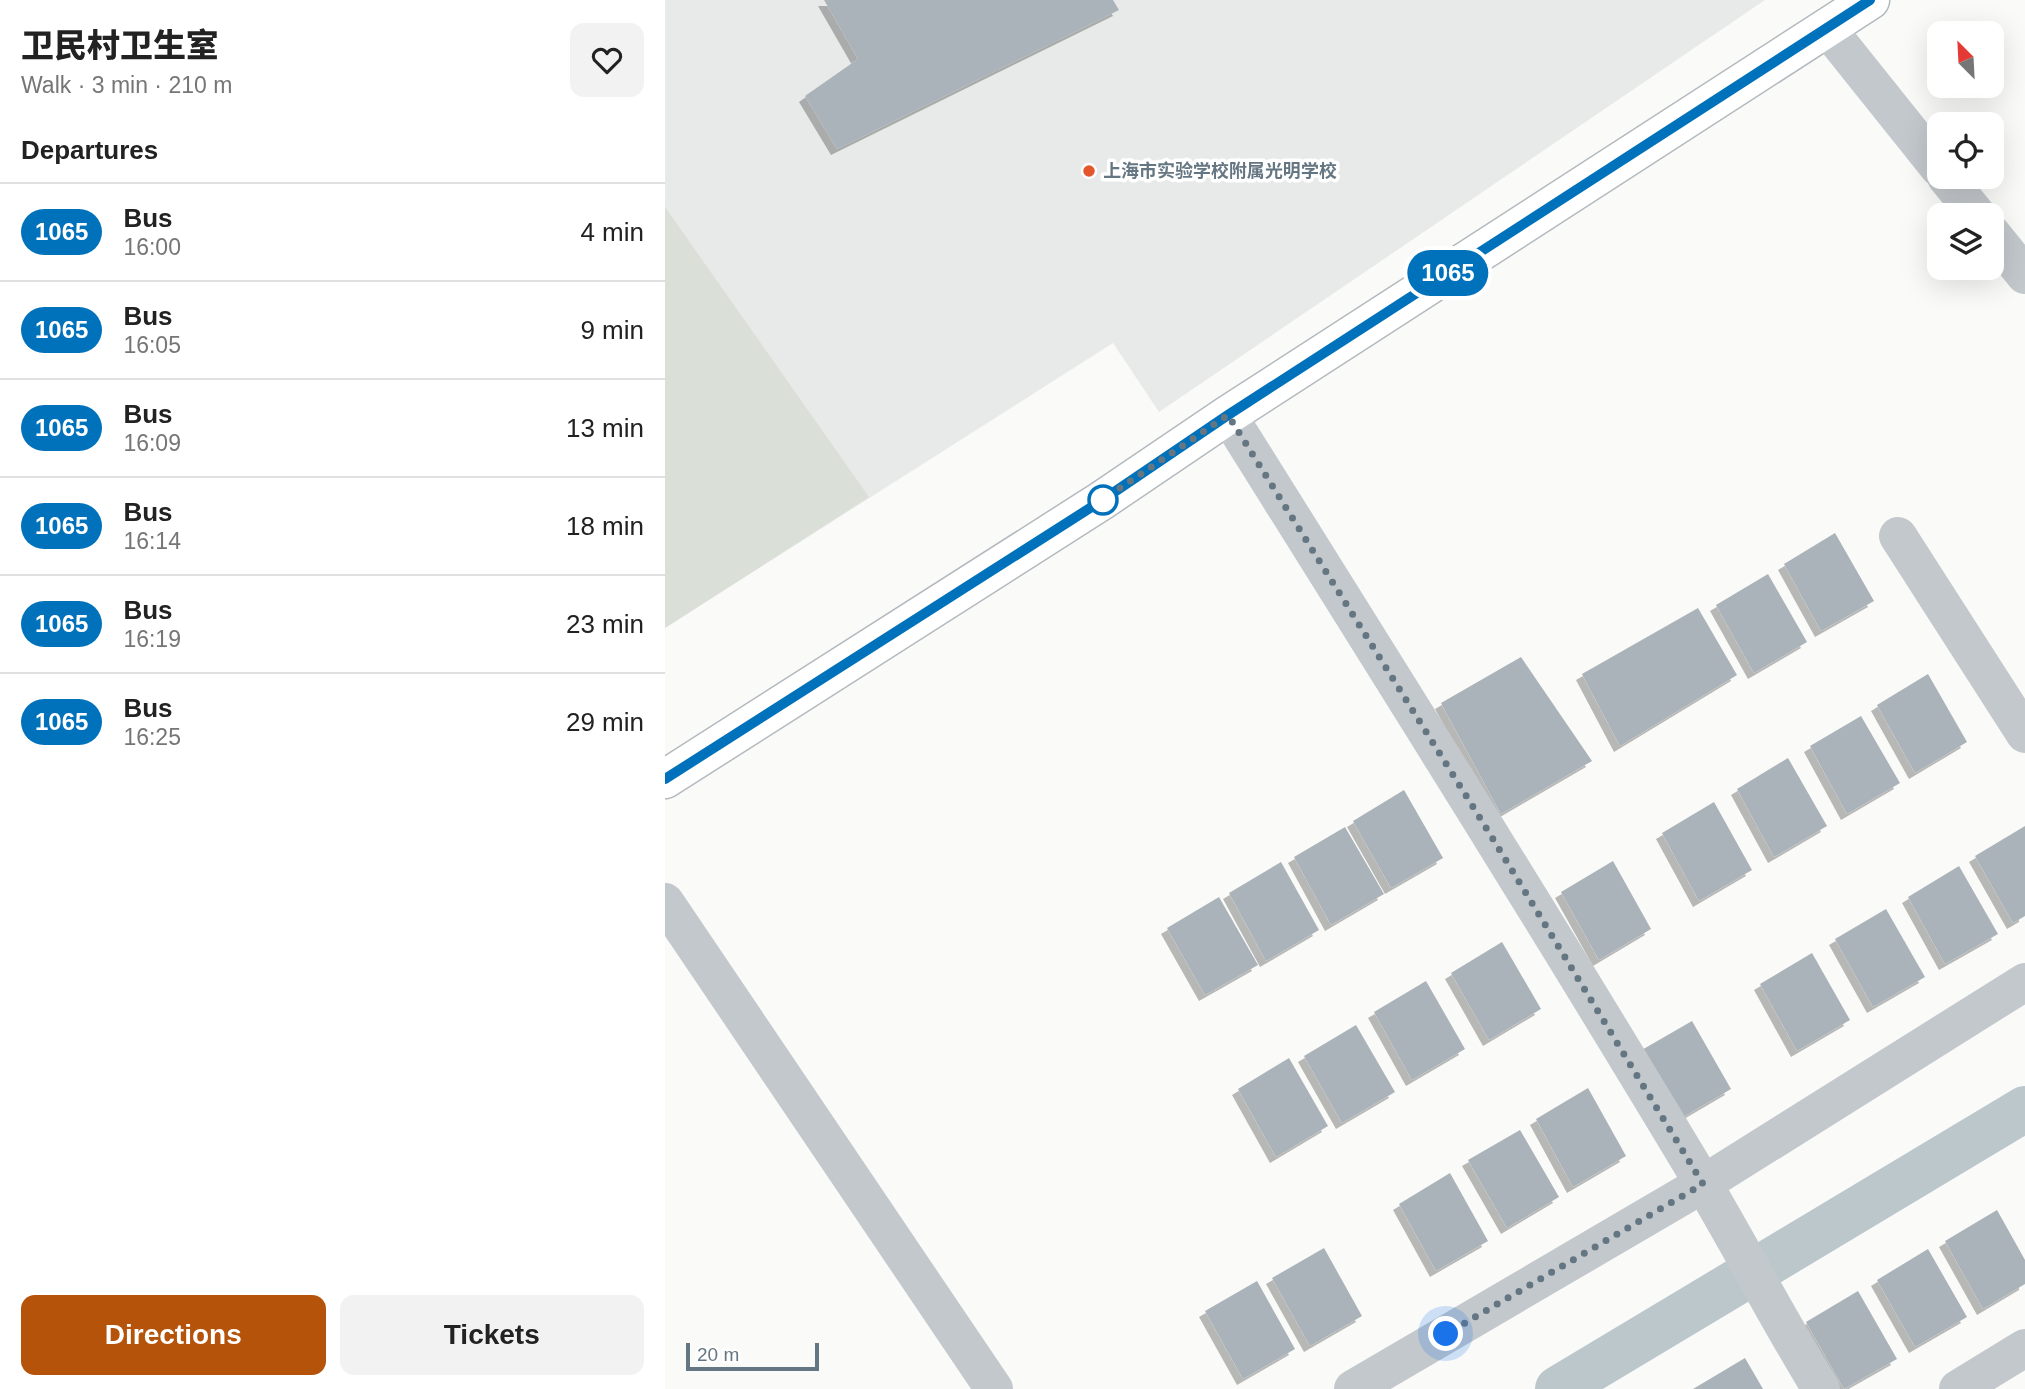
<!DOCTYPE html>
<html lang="en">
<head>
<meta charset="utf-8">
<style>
  body { margin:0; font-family:Helvetica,"Noto Sans SC",sans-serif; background:#f2f2f2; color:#222; height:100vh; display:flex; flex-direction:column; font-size:26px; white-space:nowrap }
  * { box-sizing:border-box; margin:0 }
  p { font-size:23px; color:#767676 }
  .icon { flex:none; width:38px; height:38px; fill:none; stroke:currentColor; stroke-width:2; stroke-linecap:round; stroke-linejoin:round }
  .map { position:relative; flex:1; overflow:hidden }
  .panel { display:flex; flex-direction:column; background:#fff; width:665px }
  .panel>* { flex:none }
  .badge { padding:0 14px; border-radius:23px; font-size:24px; line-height:46px }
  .needle { width:46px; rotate:336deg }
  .fabs { position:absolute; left:1262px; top:21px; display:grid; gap:14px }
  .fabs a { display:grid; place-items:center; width:77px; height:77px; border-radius:14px; background:#fff; box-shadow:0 7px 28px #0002; font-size:35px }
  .scale { position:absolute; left:21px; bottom:18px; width:133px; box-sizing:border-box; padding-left:7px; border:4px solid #657683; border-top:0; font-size:19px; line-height:24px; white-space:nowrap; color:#657683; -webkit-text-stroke:5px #fff; paint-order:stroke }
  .you { position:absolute; width:35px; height:35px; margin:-18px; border:5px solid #fff; border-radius:50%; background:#1a73e8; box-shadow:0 0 0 10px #1a73e833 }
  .map>.badge { position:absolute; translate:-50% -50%; box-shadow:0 0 0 4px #fff }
  h2 { padding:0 21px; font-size:26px; line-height:63px }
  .round { display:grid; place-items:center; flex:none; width:74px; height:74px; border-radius:14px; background:#f2f2f2 }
  .summary { display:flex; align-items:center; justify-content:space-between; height:119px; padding:0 21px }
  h1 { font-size:33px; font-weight:800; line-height:52px }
  .action { display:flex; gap:14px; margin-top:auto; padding:14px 21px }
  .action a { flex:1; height:80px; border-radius:14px; background:#b45309; color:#fff; font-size:28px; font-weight:800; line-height:80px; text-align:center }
  .action a+a { background:#f2f2f2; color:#222 }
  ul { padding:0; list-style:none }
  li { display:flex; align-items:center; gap:21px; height:98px; padding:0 21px; border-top:2px solid #e0e0e0 }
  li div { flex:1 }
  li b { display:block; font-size:26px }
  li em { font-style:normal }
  li .badge { min-width:77px; font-weight:700; text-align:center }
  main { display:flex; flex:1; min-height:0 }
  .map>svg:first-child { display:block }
</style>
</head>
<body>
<main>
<section class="panel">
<div class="summary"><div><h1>卫民村卫生室</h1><p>Walk · 3 min · 210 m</p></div><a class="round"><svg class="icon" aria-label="heart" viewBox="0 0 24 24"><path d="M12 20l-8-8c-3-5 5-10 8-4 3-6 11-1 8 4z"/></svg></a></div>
<h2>Departures</h2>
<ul>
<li><span class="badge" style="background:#0072bc;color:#fff">1065</span><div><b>Bus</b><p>16:00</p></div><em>4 min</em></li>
<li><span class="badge" style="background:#0072bc;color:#fff">1065</span><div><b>Bus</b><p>16:05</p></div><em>9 min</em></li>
<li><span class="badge" style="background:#0072bc;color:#fff">1065</span><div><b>Bus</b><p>16:09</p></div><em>13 min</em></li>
<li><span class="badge" style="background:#0072bc;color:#fff">1065</span><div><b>Bus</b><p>16:14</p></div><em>18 min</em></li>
<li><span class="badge" style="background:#0072bc;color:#fff">1065</span><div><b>Bus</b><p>16:19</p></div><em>23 min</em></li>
<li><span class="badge" style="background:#0072bc;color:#fff">1065</span><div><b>Bus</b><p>16:25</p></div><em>29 min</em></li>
</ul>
<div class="action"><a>Directions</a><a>Tickets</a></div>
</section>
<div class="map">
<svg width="1360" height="1389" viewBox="0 0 1360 1389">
  <defs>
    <filter id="shadow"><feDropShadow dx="-6" dy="6" stdDeviation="0" flood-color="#0004"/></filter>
  </defs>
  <rect width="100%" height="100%" fill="#fafaf8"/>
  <!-- built -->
  <polygon fill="#e8e9e9" points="0,0 1100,0 494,412 448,343 0,628"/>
  <!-- green -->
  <polygon fill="#dadfd7" points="0,207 204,497 0,628"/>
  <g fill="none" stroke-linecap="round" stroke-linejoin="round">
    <!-- canal -->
    <polyline stroke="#bbc7cb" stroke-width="46" points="893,1389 1360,1109"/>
  </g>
  <!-- building -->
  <g fill="#aab3b9" filter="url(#shadow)">
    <polygon points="159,0 448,0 454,10 172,149 140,96 193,59"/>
    <polygon points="1170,533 1209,601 1156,631 1119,564"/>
    <polygon points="1103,574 1142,642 1089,673 1051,605"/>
    <polygon points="1033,608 1072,675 955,746 917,674"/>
    <polygon points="856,657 927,761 836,814 776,703"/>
    <polygon points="1263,674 1302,742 1250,773 1212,705"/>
    <polygon points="1196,716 1235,783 1182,814 1145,746"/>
    <polygon points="1123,758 1162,826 1109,857 1072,789"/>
    <polygon points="739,790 778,858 726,888 688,821"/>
    <polygon points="1049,802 1087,870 1034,901 997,833"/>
    <polygon points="1360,826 1360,916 1348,923 1310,856"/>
    <polygon points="680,827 719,894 666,925 629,857"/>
    <polygon points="948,861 986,929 934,960 896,892"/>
    <polygon points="616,862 654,930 601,961 564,893"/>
    <polygon points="1294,866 1333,934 1280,964 1243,897"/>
    <polygon points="554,897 593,965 540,995 502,928"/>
    <polygon points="1221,909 1260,977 1208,1007 1170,939"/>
    <polygon points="837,942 876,1009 824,1040 786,973"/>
    <polygon points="1147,953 1185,1020 1132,1051 1095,984"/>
    <polygon points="761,981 800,1049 747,1080 709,1012"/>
    <polygon points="1027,1021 1066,1089 1013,1120 975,1051"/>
    <polygon points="691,1025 730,1092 677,1123 639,1056"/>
    <polygon points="624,1058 663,1126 611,1157 573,1089"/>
    <polygon points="923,1088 961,1156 908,1187 871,1119"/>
    <polygon points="855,1130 894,1197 842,1228 803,1160"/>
    <polygon points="785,1173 823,1241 771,1271 734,1204"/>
    <polygon points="1332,1210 1360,1260 1360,1284 1318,1309 1280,1241"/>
    <polygon points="659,1248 697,1316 645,1346 607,1278"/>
    <polygon points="1263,1249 1302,1317 1250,1347 1212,1280"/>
    <polygon points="592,1281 630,1349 578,1379 540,1311"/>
    <polygon points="1193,1291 1232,1359 1179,1389 1141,1322"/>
    <polygon points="1080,1358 1098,1389 1028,1389"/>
  </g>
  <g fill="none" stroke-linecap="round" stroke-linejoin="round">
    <defs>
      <polyline id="secondary" points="0,779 436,501 563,415 1205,0"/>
    </defs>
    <!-- secondary casing -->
    <use href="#secondary" stroke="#b3babf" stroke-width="41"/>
    <!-- street -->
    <g stroke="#c3c8cc" stroke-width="38">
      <polyline points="1162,28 1274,168"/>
      <polyline points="1281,177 1312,215"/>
      <polyline points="1326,233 1360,275"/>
      <path d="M563,415C722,669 882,923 1036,1180C1077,1249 1114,1321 1156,1389"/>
      <polyline points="1233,536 1360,734"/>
      <polyline points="0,902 329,1389"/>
      <polyline points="688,1389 1038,1184 1360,982"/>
      <polyline points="1293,1389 1360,1348"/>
    </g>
    <!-- secondary -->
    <use href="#secondary" stroke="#fff" stroke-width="38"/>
  </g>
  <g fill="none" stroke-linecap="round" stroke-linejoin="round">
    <defs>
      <polyline id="line" points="0,779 436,501 563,415 1205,0"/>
    </defs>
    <!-- line casing -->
    <use href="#line" stroke="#fff" stroke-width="16"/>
    <!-- line -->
    <use href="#line" stroke="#0072bc" stroke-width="10"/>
    <!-- walk -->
    <polyline stroke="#657683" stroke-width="7" stroke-dasharray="0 12.6" points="438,500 436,501 563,415 825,834 1038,1184 781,1334"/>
  </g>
  <!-- markers -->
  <circle fill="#e4572e" stroke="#fff" stroke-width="2.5" cx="424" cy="171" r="7"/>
  <circle fill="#fff" stroke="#0072bc" stroke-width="3.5" cx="438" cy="500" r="14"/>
  <g text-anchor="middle" stroke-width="7" stroke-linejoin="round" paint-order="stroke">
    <!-- poi labels -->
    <g font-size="18" font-weight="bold" fill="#657683" stroke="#fff" text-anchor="start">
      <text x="438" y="177">上海市实验学校附属光明学校</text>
    </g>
  </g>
</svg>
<div class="fabs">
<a><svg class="needle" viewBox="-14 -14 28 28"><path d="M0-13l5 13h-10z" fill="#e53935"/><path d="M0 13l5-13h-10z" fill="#767676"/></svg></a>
<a><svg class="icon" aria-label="locate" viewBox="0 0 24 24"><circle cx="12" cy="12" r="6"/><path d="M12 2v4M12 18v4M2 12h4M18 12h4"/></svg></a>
<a><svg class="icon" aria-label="layers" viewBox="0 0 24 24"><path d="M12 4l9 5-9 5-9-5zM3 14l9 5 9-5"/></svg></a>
</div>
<div class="scale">20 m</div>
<div class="you" style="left:781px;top:1334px"></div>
<b class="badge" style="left:783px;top:273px;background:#0072bc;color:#fff">1065</b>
</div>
</main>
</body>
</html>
